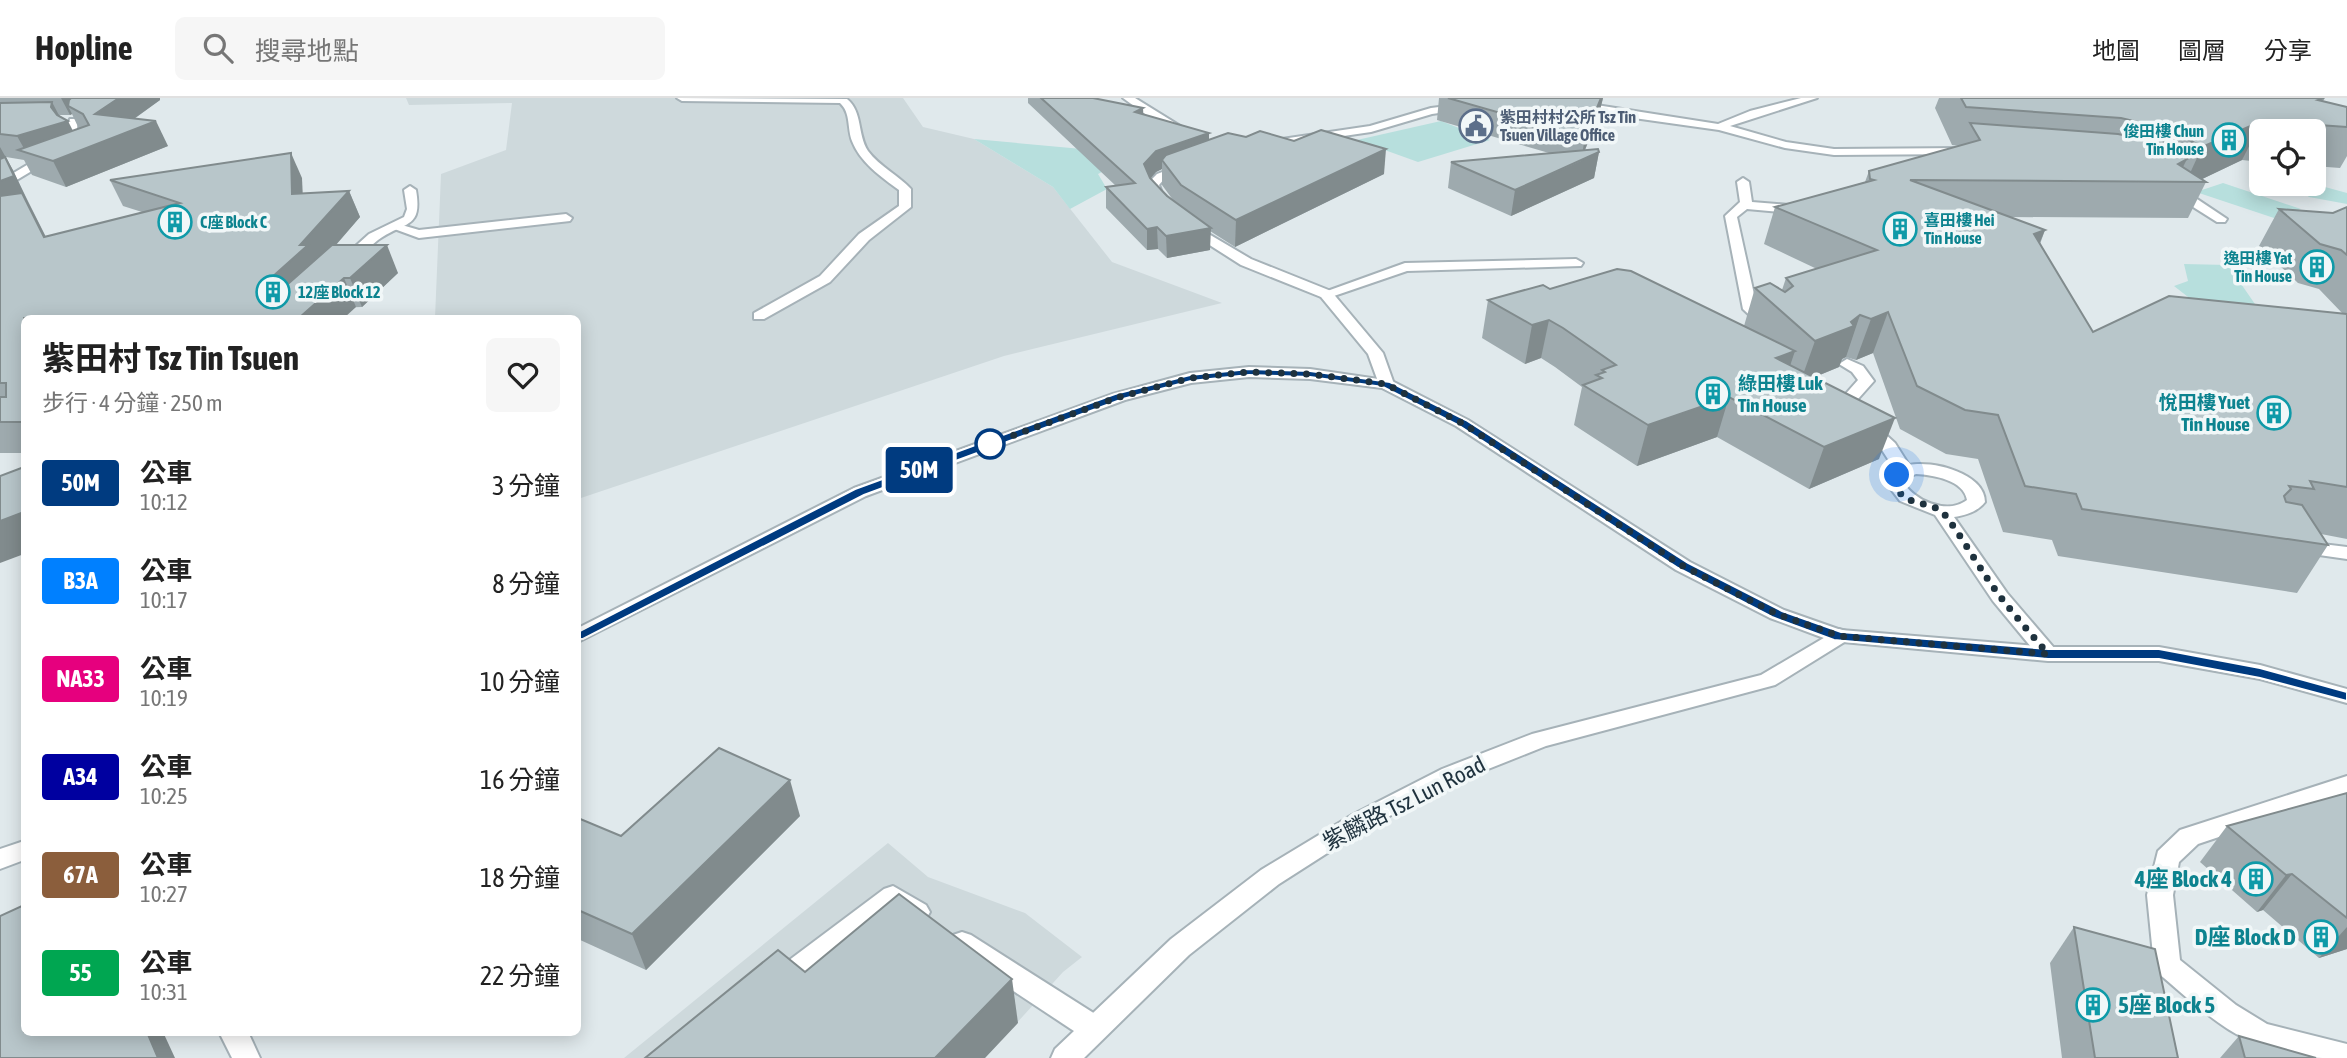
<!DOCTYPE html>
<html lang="zh-TW">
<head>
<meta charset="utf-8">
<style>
  body { margin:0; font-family:"Asap Condensed","Noto Sans TC",sans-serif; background:#f6f6f6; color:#222; height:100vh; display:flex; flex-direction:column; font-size:26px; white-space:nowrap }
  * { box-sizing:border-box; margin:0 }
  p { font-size:23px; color:#767676 }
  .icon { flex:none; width:38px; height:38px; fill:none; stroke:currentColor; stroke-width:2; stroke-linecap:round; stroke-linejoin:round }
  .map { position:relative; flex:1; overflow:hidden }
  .details { position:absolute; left:21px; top:217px; width:560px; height:721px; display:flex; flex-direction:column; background:#fff; border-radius:10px; box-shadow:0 4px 18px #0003 }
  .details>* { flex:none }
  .badge { padding:0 14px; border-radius:5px; font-size:24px; line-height:46px }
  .buttons { position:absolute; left:2249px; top:21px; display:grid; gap:14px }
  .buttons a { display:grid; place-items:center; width:77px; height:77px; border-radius:10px; background:#fff; box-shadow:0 4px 18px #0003; font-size:35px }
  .you { position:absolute; width:35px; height:35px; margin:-18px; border:5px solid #fff; border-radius:50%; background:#1a73e8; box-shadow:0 0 0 10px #1a73e833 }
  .map>.badge { position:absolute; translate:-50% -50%; box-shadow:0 0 0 4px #fff }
  .round { display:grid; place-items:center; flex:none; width:74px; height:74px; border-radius:10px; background:#f6f6f6 }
  .overview { display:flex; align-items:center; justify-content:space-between; height:119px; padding:0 21px }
  h1 { font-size:33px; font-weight:700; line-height:52px }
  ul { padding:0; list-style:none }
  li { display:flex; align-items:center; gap:21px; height:98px; padding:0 21px }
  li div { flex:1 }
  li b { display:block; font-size:26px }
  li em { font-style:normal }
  li .badge { min-width:77px; font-weight:700; text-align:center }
  header { display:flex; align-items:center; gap:42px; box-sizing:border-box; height:98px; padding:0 35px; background:#fff; border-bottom:2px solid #e0e0e0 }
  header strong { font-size:33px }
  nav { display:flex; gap:38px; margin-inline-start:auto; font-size:24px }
  .search { width:490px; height:63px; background:#f6f6f6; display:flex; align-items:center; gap:18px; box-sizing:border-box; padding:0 24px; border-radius:10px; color:#767676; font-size:26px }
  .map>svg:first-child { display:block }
</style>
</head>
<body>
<header>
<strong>Hopline</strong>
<div class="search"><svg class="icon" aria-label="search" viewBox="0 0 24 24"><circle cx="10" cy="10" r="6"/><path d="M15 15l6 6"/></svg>搜尋地點</div>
<nav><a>地圖</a><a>圖層</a><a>分享</a></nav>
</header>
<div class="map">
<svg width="2347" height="960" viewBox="0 0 2347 960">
  <rect width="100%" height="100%" fill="#e0e9ec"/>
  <!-- built -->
  <g fill="#ced9dc">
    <polygon points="406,0 903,0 923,29 974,41 1053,89 1112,164 1222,205 1004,258 578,401 578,220 435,220 441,76 506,52 512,5 409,7"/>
    <polygon points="888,745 928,779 1025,815 1082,859 1063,874 985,960 624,960"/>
  </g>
  <!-- green -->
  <g fill="#b7dfdd">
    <polygon points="1441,23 1490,42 1418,64 1357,42"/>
    <polygon points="974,41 1093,52 1127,61 1098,76 1107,91 1070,111 1053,89"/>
    <polygon points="2223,85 2301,111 2274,120 2196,94"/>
    <polygon points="2295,86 2314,86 2347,95 2347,106 2309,99"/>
    <polygon points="2184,166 2228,167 2257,209 2201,209 2174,188 2188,183"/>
  </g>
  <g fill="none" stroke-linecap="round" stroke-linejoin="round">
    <defs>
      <g id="service">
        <path d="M677,0L847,1C863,14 857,36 868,53C880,69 898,77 911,91V109L869,142L830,184L764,221H754V215L820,178L859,136L899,108V92C881,79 860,64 852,43C847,30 851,15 840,5L682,3Z"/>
        <polygon points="1123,0 1135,0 1185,31 1180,34 1156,24"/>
        <polygon points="1801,0 1817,0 1730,28 1786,44 1834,51 1966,50 1972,53 1966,56 1834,57 1785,50 1719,32 1577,12 1572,9 1577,6 1590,6 1718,26 1750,13"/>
        <polygon points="1463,6 1468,9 1467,11 1432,16 1371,34 1269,49 1263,46 1269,43 1370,28 1431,10"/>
        <polygon points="1743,80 1749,84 1752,104 1801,108 1807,112 1801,116 1747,111 1737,119 1757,210 1774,226 1767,230 1762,229 1743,211 1725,118 1740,104 1737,84"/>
        <polygon points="2171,89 2179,89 2227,121 2225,124 2217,124 2171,95"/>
        <polygon points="566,116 572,120 570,123 419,140 389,129 395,125 419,132"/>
        <polygon points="1576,161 1583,165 1581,168 1407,173 1331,199 1321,199 1319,196 1405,165"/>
        <path d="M1847,261L1863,268L1874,283L1858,301L1863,316L1895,345L1909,367C1932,362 1985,375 1985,404C1977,414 1966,417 1954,419L2007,495L2055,551L2058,556L2055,561H2041L1993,503L1935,417L1900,403L1884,382L1895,372L1882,352L1849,321L1842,300L1858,282L1852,274L1839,266ZM1916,376C1933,377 1964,382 1967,402C1947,417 1913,403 1902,382Z"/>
        <polygon points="2298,443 2347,449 2347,461 2291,453 2289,449"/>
        <path d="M2347,678V696L2198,746L2179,764L2173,797L2180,862L2236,907L2267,926L2347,946V960C2331,960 2314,960 2299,959C2236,947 2204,914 2158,875L2154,867L2147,797L2158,753L2180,732Z"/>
        <polygon points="893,788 926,807 930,814 926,821 917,824 894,812 788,894 778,898 768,894 765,886 768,878 884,791"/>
        <polygon points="962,834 971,837 1103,921 1107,930 1103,939 1093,942 1083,939 953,853 949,845 953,837"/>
        <polygon points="219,934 248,934 260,960 232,960"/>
      </g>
      <g id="minor">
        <polygon points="70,21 78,21 77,31 84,39 95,43 95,47 76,43 66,31"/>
        <polygon points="52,59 58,62 56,64 35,71 0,92 0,83 27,67"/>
        <polygon points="1181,67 1191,69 1165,80 1159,87 1162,95 1171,106 1161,109 1150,96 1147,86 1157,76"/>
        <path d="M410,88L416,92C423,132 404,123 378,142C368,150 358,160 349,169H339V163L369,136L404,119L407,111L404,92Z"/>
        <polygon points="1190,125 1251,161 1331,193 1383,255 1394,286 1392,289 1380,289 1368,256 1321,199 1241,167 1186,132 1184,129"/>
        <polygon points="1839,531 1846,533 1849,538 1846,543 1775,587 1546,648 1458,683 1368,729 1279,786 1189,857 1084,960 1051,960 1055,951 1171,841 1261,772 1352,717 1442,671 1532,636 1761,577"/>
      </g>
      <g id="tertiary">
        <polygon points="1249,269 1310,271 1392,283 1468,322 1690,464 1784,512 1841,532 2048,549 2159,549 2260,567 2347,591 2347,605 2260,581 2159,563 2048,563 1832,543 1770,520 1676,472 1456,328 1382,290 1310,281 1249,279 1191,285 1125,302 866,398 578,544 578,530 854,390 1113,296 1190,275"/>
        <polygon points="24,743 24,762 0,771 0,751"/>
      </g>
    </defs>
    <!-- service casing -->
    <use href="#service" stroke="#a6b2b8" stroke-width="4"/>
    <!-- minor casing -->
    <use href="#minor" stroke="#a6b2b8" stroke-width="4"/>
    <!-- tertiary casing -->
    <use href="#tertiary" stroke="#a6b2b8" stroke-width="4"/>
    <!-- service -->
    <use href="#service" fill="#fff" fill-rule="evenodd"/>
    <!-- minor -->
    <use href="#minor" fill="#fff" fill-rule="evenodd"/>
    <!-- tertiary -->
    <use href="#tertiary" fill="#fff" fill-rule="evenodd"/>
  </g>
  <!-- wall -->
  <g fill="#9eaaae" fill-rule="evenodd">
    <path d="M0,0H160V2L134,21L168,48L66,89L32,77L24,62L6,59L46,139L142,114L123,108L110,82L302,80V96L349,93L360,119L336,147L398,175L362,209L24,220V355H0ZM72,16L79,31L73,33L59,17H70Z"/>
    <path d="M1028,0H1093L1143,17L1209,35V41L1384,76L1235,149L1210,133V152L1167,160L1158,151L1147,152L1106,110V89L1116,88L1028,5ZM1162,71V87L1173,102L1150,80L1156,74Z"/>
    <polygon points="1439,0 1603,0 1599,16 1585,52 1599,54 1594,80 1511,118 1448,90 1451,64 1549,55 1437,22"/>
    <polygon points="1939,0 2325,0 2323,3 2347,9 2347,58 2340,70 2314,68 2314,33 2261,33 2261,64 2242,62 2202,81 2206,84 2188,120 2010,119 2045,132 2040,146 2093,234 2343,216 2319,191 2298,185 2259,148 2279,111 2333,115 2347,109 2347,441 2321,436 2328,447 2297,495 2058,458 2052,442 2003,434 1978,361 1946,356 1900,331 1873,255 1856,262 1846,259 1842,261 1839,269 1815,279 1879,361 1809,391 1717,339 1637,368 1574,327 1582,289 1555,269 1541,260 1525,266 1482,240 1488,202 1550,191 1744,228 1755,190 1782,192 1786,180 1817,171 1764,146 1775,109 1865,84 1869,73 1959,48 1952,47 1935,10"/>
    <polygon points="2347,695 2347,851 2319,860 2263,812 2257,814 2200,764 2227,728"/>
    <polygon points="800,718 646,872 578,841 578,720 621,738"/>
    <polygon points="2074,829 2178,960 2062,960 2050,865"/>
    <polygon points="2239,938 2316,960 2220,960"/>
  </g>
  <!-- shaded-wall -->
  <g fill="#818b8d">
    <polygon points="61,0 84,0 68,8 72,16 70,17"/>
    <polygon points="119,0 160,0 160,2 107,40 95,16"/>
    <polygon points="1601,0 1603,0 1599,16 1581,62 1599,54 1594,80 1511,118 1515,92 1581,63 1585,39"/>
    <polygon points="52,4 63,25 68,23 80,47 26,54 17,38 51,9"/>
    <polygon points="1143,10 1144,29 1135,14"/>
    <polygon points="156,23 168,48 66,89 53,63"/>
    <polygon points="2262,23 2242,62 2196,84 2186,84 2202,49"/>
    <polygon points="1209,35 1209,54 1162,62 1162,71 1156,74 1145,87 1144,66 1156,53"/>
    <polygon points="0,49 13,72 28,104 60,167 0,109"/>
    <polygon points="1386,51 1384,76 1235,149 1236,122"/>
    <polygon points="291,55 302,80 304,123 292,96"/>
    <polygon points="2187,61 2176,83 2178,66"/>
    <polygon points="349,93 360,119 274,218 261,193 261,189"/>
    <polygon points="1157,129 1158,151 1147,152 1147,131"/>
    <polygon points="1211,130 1210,152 1167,160 1166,138"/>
    <polygon points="2045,132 2029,171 2034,136"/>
    <polygon points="387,147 398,175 362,209 350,180"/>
    <polygon points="344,180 356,209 344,220 299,220"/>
    <polygon points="1888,214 1873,255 1856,262 1871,221"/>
    <polygon points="1860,217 1846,259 1842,261 1839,269 1800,285 1815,243 1851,224"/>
    <polygon points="1549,222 1541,260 1525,266 1532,227"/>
    <polygon points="1795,253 1782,292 1776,260"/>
    <polygon points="1729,299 1717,339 1637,368 1648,327"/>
    <polygon points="1895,320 1879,361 1809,391 1824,349"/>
    <polygon points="24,414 24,456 0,465 0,423"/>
    <polygon points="790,682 800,718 646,872 632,836"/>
    <polygon points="2292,776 2263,812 2257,814 2286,777"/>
    <polygon points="2347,829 2347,851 2319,860"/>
    <polygon points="1012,881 1018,925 985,960 935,960"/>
    <polygon points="147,934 163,934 175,960 158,960"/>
  </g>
  <!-- building -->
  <g fill="#b8c6ca" stroke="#818b8d" stroke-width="2">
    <polygon points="71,0 119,0 95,16 156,23 53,63 18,52 89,27 83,16 68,8 69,2"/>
    <polygon points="1041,0 1093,0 1143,10 1135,14 1209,35 1156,53 1144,66 1150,80 1167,98 1211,130 1166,138 1157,129 1147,131 1106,89 1135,85"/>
    <polygon points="1448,0 1601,0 1585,39"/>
    <polygon points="1961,0 2324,0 2318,2 2347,9 2347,29 2262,23 2202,49 2171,32 2121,20 1966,9"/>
    <polygon points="52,4 51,9 57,17 68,23 17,38 0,36 0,5"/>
    <polygon points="1970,25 2118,36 2159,45 2187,61 2178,66 2206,84 1910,82 2045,132 2034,136 2093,234 2169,198 2347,216 2347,389 2310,383 2314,391 2289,388 2291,391 2284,398 2286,404 2302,407 2328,447 2082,411 2076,396 2025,388 1998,317 1965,312 1917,288 1888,214 1871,221 1860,217 1851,224 1854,228 1815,243 1755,190 1770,185 1785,194 1793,188 1786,180 1877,152 1775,109 1874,82 1870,81 1869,73 1980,42"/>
    <polygon points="1321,32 1386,51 1236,122 1181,87 1162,62 1166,57 1228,35 1246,39 1260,33 1294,43"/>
    <polygon points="1598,51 1599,54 1515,92 1451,64"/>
    <polygon points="291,55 292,96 349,93 300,147 308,147 261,189 261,193 280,193 332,147 387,147 350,180 344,180 299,220 24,220 24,324 0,324 0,299 6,299 6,285 0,285 0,98 22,95 44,139 180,105 110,82"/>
    <polygon points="5,59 14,78 0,83 0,61"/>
    <polygon points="2347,109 2347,157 2341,152 2320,146 2279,111 2333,115"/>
    <polygon points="1617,171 1631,173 1795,253 1776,260 1895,320 1824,349 1729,299 1648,327 1583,287 1602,280 1596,277 1605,274 1602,272 1616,267 1563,230 1549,222 1532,227 1488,202 1543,187 1550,191"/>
    <polygon points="24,369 24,414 0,423 0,378"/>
    <polygon points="719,650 790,682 632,836 578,812 578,720 621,738"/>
    <polygon points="2347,695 2347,820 2292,776 2286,777 2227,728"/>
    <polygon points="899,796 1012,881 935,960 645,960 778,852 805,874"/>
    <polygon points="24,807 24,934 147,934 158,960 0,960 0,818"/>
    <polygon points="2074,829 2155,851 2178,960 2095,960"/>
    <polygon points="2239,938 2316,960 2245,960"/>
  </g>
  <!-- line -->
  <polygon fill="#003b80" stroke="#fff" stroke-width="2" points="1249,271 1310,273 1390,284 1466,322 1688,465 1782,513 1841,534 2048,551 2159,551 2260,570 2347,594 2347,603 2260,580 2159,561 2048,561 1834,542 1772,519 1678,470 1458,327 1383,289 1310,279 1249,277 1191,283 1123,301 864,397 583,541 572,541 570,538 855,391 1115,296 1190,277"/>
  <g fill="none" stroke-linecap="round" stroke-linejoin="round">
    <!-- walk -->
    <path stroke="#1f323e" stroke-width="7" stroke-dasharray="0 12.6" d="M990,346L1119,299L1190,280L1249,274L1310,276L1386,286L1462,325L1683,468L1777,516L1839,538L2048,556C2027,531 2005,507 1987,480C1978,467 1950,420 1941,413C1926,402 1900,409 1894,382L1897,377"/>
  </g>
  <!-- icons -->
  <defs>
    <symbol id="civic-ring" viewBox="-11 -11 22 22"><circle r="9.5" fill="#f1f7f8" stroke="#5c6f8a" stroke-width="1.5"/><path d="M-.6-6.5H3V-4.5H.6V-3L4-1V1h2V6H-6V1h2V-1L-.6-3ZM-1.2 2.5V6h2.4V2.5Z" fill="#5c6f8a"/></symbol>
    <symbol id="building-ring" viewBox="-11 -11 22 22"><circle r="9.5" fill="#f1f7f8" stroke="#0f9aa8" stroke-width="1.5"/><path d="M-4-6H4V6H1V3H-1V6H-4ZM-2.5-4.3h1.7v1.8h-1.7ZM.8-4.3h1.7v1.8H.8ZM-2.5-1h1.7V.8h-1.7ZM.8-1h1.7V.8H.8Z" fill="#0f9aa8"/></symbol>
  </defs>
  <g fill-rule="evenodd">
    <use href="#civic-ring" x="1457" y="9" width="38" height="38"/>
    <use href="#building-ring" x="2210" y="23" width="38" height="38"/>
    <use href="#building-ring" x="156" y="105" width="38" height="38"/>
    <use href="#building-ring" x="1881" y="112" width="38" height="38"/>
    <use href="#building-ring" x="2298" y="150" width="38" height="38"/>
    <use href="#building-ring" x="254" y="175" width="38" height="38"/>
    <use href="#building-ring" x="1694" y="277" width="38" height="38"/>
    <use href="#building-ring" x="2255" y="296" width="38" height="38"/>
    <use href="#building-ring" x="2237" y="762" width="38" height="38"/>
    <use href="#building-ring" x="2302" y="820" width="38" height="38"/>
    <use href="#building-ring" x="2074" y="888" width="38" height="38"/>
  </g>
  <!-- markers -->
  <circle fill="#fff" stroke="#003b80" stroke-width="3.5" cx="990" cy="346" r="14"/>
  <g text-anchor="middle" stroke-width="7" stroke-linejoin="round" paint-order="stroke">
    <!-- far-service labels -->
    <g font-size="16" font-weight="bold" fill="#4e5e75" stroke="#f1f7f8" text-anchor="start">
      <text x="1500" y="25">紫田村村公所 Tsz Tin<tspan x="1500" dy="18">Tsuen Village Office</tspan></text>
    </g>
    <!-- far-culture labels -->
    <g font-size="16" font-weight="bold" fill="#0d838f" stroke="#f1f7f8" text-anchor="start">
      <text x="2204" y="39" text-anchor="end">俊田樓 Chun<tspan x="2204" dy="18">Tin House</tspan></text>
      <text x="1924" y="128">喜田樓 Hei<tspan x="1924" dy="18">Tin House</tspan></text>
      <text x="200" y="130">C座 Block C</text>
      <text x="2292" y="166" text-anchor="end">逸田樓 Yat<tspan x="2292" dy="18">Tin House</tspan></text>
      <text x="298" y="200">12座 Block 12</text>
    </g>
    <!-- culture labels -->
    <g font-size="19" font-weight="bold" fill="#0d838f" stroke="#f1f7f8" text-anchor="start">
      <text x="1738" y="292">綠田樓 Luk<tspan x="1738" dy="22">Tin House</tspan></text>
      <text x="2250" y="311" text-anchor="end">悅田樓 Yuet<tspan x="2250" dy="22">Tin House</tspan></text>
    </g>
    <!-- near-street labels -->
    <g font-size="23" fill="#1f323e" stroke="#f1f7f8">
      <text transform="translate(1404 705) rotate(-27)" y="8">紫麟路 Tsz Lun Road</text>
    </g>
    <!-- near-culture labels -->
    <g font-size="23" font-weight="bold" fill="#0d838f" stroke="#f1f7f8" text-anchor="end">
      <text x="2232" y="789">4座 Block 4</text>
      <text x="2296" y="847">D座 Block D</text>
      <text x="2118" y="915" text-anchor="start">5座 Block 5</text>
    </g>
  </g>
</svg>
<div class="buttons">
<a><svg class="icon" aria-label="locate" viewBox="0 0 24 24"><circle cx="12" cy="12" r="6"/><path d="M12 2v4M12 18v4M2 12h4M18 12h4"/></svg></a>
</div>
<div class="you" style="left:1897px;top:377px"></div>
<b class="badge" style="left:919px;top:372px;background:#003b80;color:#fff">50M</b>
<section class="details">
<div class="overview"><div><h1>紫田村 Tsz Tin Tsuen</h1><p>步行 · 4 分鐘 · 250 m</p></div><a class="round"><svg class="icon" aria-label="heart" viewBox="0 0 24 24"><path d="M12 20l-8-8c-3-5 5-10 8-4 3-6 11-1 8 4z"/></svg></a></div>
<ul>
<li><span class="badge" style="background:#003b80;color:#fff">50M</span><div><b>公車</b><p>10:12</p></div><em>3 分鐘</em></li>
<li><span class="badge" style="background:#0080ff;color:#fff">B3A</span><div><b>公車</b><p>10:17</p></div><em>8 分鐘</em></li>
<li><span class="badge" style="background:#e6007e;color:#fff">NA33</span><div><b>公車</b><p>10:19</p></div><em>10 分鐘</em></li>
<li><span class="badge" style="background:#0000a0;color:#fff">A34</span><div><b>公車</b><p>10:25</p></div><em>16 分鐘</em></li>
<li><span class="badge" style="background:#8b5e3c;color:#fff">67A</span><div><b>公車</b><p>10:27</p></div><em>18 分鐘</em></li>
<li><span class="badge" style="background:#00a651;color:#fff">55</span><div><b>公車</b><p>10:31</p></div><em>22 分鐘</em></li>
</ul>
</section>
</div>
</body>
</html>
